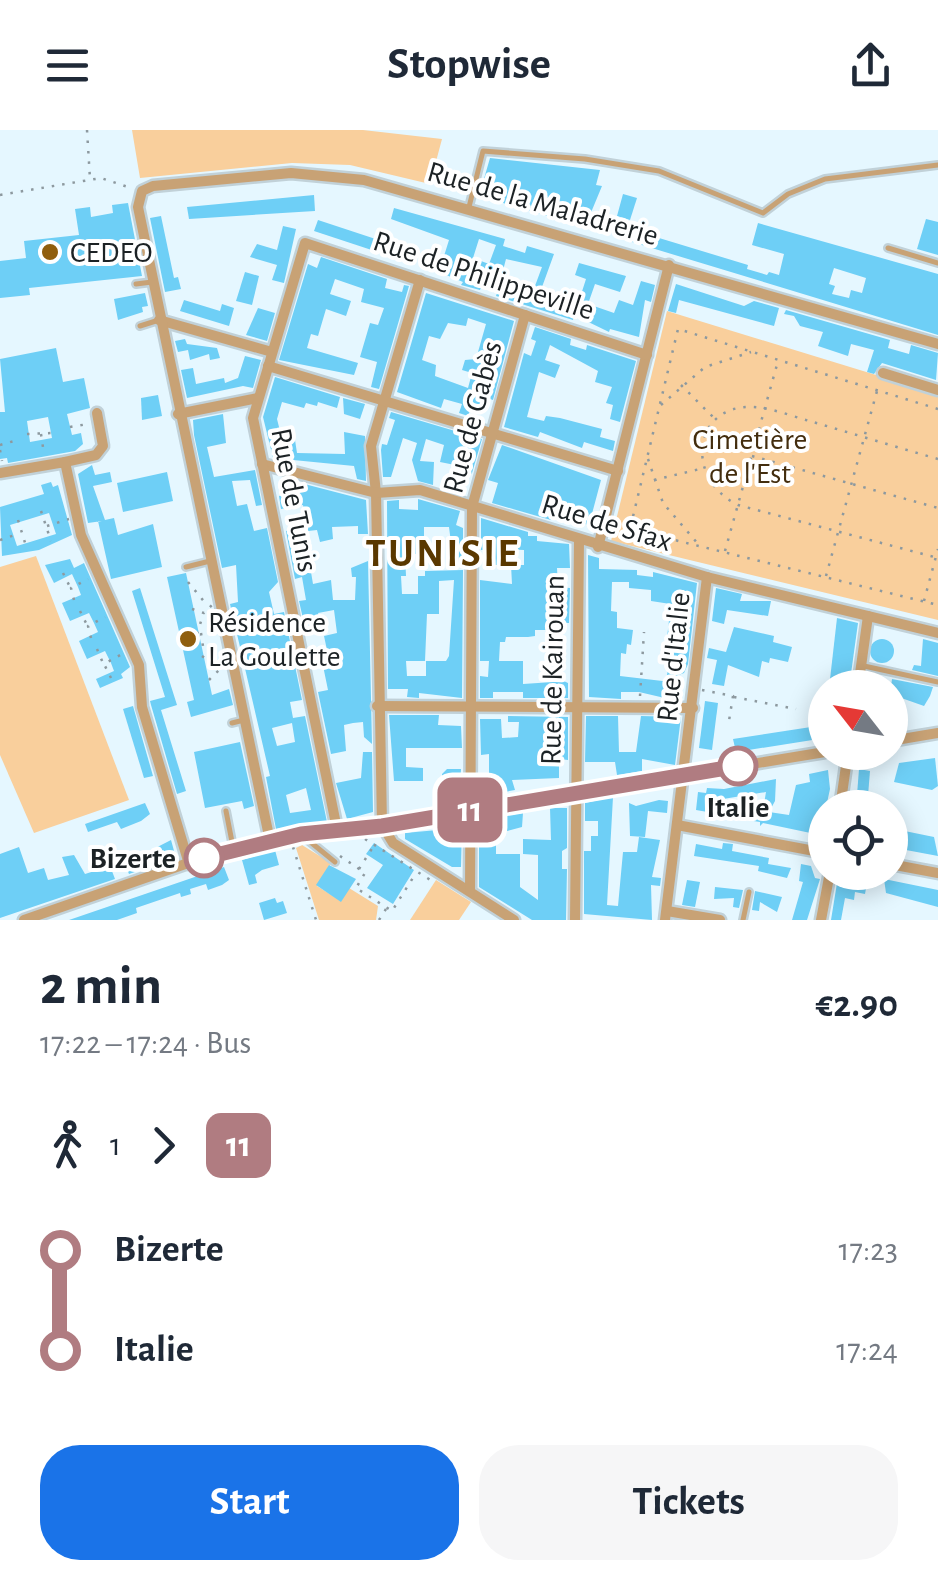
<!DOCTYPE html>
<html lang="en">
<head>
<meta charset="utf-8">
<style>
  body { margin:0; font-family:"Alegreya Sans",sans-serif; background:#f6f6f7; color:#1f2937; height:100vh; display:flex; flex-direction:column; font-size:38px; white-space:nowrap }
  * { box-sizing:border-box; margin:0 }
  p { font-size:32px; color:#747a83 }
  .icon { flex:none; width:55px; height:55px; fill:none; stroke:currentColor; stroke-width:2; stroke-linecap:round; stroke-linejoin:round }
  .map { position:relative; height:790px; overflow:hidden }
  .panel { display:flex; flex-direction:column; background:#fff; flex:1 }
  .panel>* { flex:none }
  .badge { padding:0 20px; border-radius:15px; font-size:35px; line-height:65px }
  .needle { width:65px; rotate:301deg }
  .controls { position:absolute; left:808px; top:540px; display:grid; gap:20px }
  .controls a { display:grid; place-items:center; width:100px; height:100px; border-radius:50%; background:#fff; box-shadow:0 5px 25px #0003; font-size:50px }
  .map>.badge { position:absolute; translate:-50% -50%; box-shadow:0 0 0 5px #fff }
  .legs { display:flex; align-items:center; gap:15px; height:110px; padding:0 40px; font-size:32px }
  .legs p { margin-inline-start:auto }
  .headline { display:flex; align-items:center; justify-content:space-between; height:170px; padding:0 40px }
  h1 { font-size:55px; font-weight:600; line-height:75px }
  .button { display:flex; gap:20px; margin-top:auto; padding:20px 40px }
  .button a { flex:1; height:115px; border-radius:40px; background:#1a73e8; color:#fff; font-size:40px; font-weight:600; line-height:115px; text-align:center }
  .button a+a { background:#f6f6f7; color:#1f2937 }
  ul { padding:0 40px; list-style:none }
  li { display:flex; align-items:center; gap:35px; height:100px; font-size:38px }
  li i { display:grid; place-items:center; width:15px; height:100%; margin:0 12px; background:currentColor }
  li i::after { content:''; width:25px; height:25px; margin:-12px; border:8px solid; border-radius:50%; background:#fff }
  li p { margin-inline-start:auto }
  li:first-child i { background:linear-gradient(#0000 50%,currentColor 0) }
  li:last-child i { background:linear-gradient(currentColor 50%,#0000 0) }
  header { display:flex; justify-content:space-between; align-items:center; height:130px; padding:0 40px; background:#fff; font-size:45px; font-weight:600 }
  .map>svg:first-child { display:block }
</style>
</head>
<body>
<header><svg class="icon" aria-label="menu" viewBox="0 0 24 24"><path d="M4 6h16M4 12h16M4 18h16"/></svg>Stopwise<svg class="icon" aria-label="share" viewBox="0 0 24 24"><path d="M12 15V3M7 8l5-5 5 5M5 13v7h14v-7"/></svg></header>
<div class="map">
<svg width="938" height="790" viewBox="0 0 938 790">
  <rect width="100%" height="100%" fill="#e5f7ff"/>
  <!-- green -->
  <g fill="#f9cf9c">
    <polygon points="132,0 363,0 442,9 430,54 350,35 292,33 140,48"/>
    <polygon points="667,181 938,264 938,490 611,411"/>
    <polygon points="36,426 129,670 34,703 0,625 0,437"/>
    <polygon points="302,715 331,733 317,756 341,771 349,758 378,776 376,790 319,790 296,718"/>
    <polygon points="436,750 471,772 459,790 410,790"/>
  </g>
  <!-- building -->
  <g fill="#6ecff6" fill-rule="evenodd">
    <polygon points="490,28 600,40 596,55 602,56 585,97 479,66"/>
    <polygon points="623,64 637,68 630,90 617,86"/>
    <polygon points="314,65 315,81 189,89 187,77"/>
    <polygon points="128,73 142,146 29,158 30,165 0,168 0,131 26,128 24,111 79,105 75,79 90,77 91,87 113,83 112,75"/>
    <path d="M394,78L505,109L503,116L525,123L527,116L554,124L542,157L546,163L578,174L586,149L575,145L579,133L626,146L620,162L595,154L588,174L614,183L619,170L633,175L641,151L655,155L651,172L645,170L639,207L610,199L609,202L574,185L573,190L496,166L499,157L483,152L480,160L461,155L463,152L439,142L449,110L391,89ZM479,109L496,115L489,134L473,128ZM506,129L542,137L532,164L510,157L512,151L501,148Z"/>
    <polygon points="161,86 174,148 178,147 181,159 165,162 150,88"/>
    <polygon points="926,89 938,92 938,125 917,119"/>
    <polygon points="318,90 418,123 414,134 314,101"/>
    <path d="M758,93L938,144V205L632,112L636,101L748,135L747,139L767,145L769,142L779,145L784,124L752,115ZM834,138L866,148L862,163L851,160L849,168L832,164L835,156L829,154Z"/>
    <polygon points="283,96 296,99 284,153 272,150 277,135 250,127 257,114 277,120"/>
    <polygon points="321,127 387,149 385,158 402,162 404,155 409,156 379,259 371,257 377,232 360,227 370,193 378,195 384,178 361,172 364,159 335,149 330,164 351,171 346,186 326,179 318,206 311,204 307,218 358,233 354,245 279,230 308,134 317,138"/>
    <polygon points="245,142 259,146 252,175 236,171"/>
    <polygon points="676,154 744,176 754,171 779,178 774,196 679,170 676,183 668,181"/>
    <polygon points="145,163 148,176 142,177 143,182 118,190 114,169"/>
    <path d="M426,163L514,191L493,270L485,267L481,278L472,275L468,286L459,283L462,274L444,269L441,278L397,262ZM468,188L486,194L476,229L465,230L462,240L472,243L468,258L435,246L436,235L422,230L429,206L440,209L448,193L466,196Z"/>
    <polygon points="184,170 220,181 222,174 234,178 229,196 180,181"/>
    <polygon points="258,178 275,183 267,211 246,205"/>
    <polygon points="786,180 890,210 888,218 909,224 911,215 938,223 936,250 882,233 874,244 867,242 874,220 851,214 848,226 818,216 823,202 800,196 794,186 784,184"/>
    <polygon points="535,197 571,209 570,215 586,220 587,215 636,231 620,292 610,289 613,275 606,273 612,257 595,252 598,241 550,215 545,230 560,235 555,248 539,242 527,287 544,291 546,286 560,288 602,299 600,307 615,311 613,321 584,312 582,318 540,302 538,307 504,297 524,223 531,226 536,211 531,209"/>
    <polygon points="185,209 187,214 217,218 220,228 210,230 209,224 190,230 188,220 178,222 175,211"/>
    <path d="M56,218L63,252L84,248L90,278L67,284L72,305L81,303L83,314L75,321L8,333L7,328L0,329V282H5L0,229ZM48,287L52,308L30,312L27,291Z"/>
    <polygon points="245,226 261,230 253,258 243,256 187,268 181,240 193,238 196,254 224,248 225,253 238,248"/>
    <polygon points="275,247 340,267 337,278 318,272 317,276 306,273 304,278 282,272 277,289 285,321 288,311 295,310 297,323 345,324 344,302 365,306 366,351 357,349 354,336 273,328 263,287"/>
    <polygon points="158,265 162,286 142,290 141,268"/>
    <polygon points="343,268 365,274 360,289 344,284"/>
    <polygon points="391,282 482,309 472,343 468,348 458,345 460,336 440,332 444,315 426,309 420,331 434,332 433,355 418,351 412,330 417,313 403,308 391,347 383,347 381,320 382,314 387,315 395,290 389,288"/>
    <path d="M223,284L226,313L207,317L214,347L255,340L262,375L256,376L250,350L232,351L237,376L247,374L254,401L267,398L278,452L269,462L274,484L284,482L302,570L290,572L293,588L305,586L327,692L276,699L266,647L270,646L230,474L238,472L236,435L222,438L194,305L193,290ZM292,593L295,612L277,616L272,598ZM306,658L311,680L290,683L286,665Z"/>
    <polygon points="502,315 601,350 589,395 552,386 551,390 492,373 498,353 488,350"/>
    <polygon points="92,335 95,345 110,342 112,352 93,356 105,390 114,388 118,405 153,394 162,437 111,449 98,391 102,391 88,393 78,344"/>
    <polygon points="167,342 173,371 123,382 117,353"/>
    <polygon points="289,350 366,370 368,404 358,404 358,396 332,397 333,409 320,412 317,400 308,401 303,375 281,379 279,366 291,363"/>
    <path d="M51,352L53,357L58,355L72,405L39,420L2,426L0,377L44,364L41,355ZM49,383L56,404L17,416L10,395Z"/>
    <path d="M418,369L460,381L456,395L463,398V435L454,436L449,397H424V424H405L406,446H401L402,464H418V446H425V441L463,440L462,568L419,563V568L407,567L408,559H388L387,371L399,370V379L418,380ZM454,450L449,526L446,531H426V546H407L406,531H425L427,484H439V451Z"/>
    <polygon points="481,388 528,402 528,406 537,406 537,411 569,414 570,438 557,438 558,457 570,458 569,493 564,493 562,505 565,537 554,536 552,500 535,500 535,506 528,507 506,507 505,512 500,512 499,531 523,531 523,554 553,552 553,546 568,553 568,568 523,568 523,562 493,562 493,568 480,568 480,546 488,547 489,531 480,531 480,450 512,454 511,435 524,435 524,420 502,419 502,435 491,435 491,420 481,420"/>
    <polygon points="298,398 302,432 309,430 313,454 331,450 333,470 355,470 356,447 352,447 351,438 368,431 372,614 364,607 363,592 353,593 344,595 346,621 331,624 318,562 328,560 321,526 327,520 324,506 337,503 334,480 318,483 320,489 304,493 299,471 306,470 302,447 295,449 286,401"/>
    <polygon points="588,425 599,428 599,439 637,440 637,445 653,447 653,442 697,453 688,534 684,543 676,546 667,545 672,517 666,516 670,482 676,482 677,475 651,471 651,460 629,458 629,452 612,452 611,481 617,482 617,498 633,500 631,515 627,514 626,524 621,523 620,546 671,552 669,569 639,562 621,562 621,569 589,567"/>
    <polygon points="70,429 74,438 84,433 130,537 121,544 123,548 100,558 96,549 114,541 111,533 105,521 87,529 79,511 98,502 94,493 89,483 70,491 62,473 81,465 78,457 72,444 54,453 45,435"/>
    <polygon points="186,443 212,565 229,559 233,575 191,587 187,572 194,570 167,447"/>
    <polygon points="140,458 177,575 161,580 186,661 177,664 151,575 150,571 165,567 132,461"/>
    <polygon points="716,458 742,464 740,471 771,471 768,486 727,480 724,494 712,491"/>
    <polygon points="837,488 858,493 849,558 829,558"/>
    <polygon points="734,497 774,506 773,512 792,517 788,532 770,528 769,533 762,531 759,547 728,535 724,556 712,554 717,530 707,528 709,518 726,522"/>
    <polygon points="923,509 938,513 938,546 912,540 914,535 921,536"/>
    <circle cx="882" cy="521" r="12"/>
    <polygon points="892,549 933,557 930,566 924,576 890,564"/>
    <polygon points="705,571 718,573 712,620 699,618"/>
    <polygon points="133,576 153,646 144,648 123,579"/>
    <polygon points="389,585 439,585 438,595 461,596 462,618 406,618 406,637 423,638 423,651 394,651"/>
    <polygon points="508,586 568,587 568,630 559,629 559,648 512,650 515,660 479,667 479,645 489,645 489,624 481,625 480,589 501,589 502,608 518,607 519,592 508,592"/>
    <polygon points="586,586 618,586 619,622 636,622 641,586 681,587 675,635 642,629 642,641 617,645 615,632 585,632"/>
    <polygon points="824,595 825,608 736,622 733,609"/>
    <polygon points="240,612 254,676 244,679 242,671 205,678 194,622"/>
    <polygon points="363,622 372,622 373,682 347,689 336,653 361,648"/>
    <polygon points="935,628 938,656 932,660 894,652 899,633"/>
    <polygon points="447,639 461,639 459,670 450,672 450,662 442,661 442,644"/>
    <polygon points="859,639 870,641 867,678 856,678"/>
    <path d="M828,640L830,659L820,705L763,693L760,696V692L734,688L726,680L725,685L696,680L698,662L706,663L707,658L724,659L776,649L775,671L769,682L789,685L796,655L810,652L809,644ZM766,662L763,680L711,671Z"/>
    <polygon points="613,667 607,775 618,776 623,722 637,722 639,707 660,710 652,747 661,748 660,756 651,755 652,790 584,784 584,721 591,721 591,706 598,706 598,691 585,691 585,673"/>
    <polygon points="659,670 668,671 667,683 648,681 645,707 630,706 629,673 636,676"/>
    <polygon points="145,673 150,684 141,691 121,699 117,692 88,702 85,694"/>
    <polygon points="550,678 567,678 567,718 562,721 562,739 567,739 566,790 532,790 479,757 479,708 488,708 485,689 523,683 522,697 496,704 496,724 520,724 520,757 538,770 538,725 523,724 523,709 551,710"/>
    <polygon points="457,694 462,696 461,737 452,737 405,709 405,703 448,699"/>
    <polygon points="890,698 934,707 938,726 890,717"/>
    <polygon points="171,710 176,728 129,744 122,727 132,724 134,729"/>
    <polygon points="374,713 414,740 393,774 367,758 383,735 366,724"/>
    <polygon points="723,713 733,714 732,721 769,728 768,734 791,738 787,748 758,741 759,736 694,726 696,714 722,719"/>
    <polygon points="19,717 28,743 44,738 48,750 69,745 62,727 74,725 85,744 101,739 98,731 107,728 115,749 0,788 0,724"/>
    <polygon points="275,720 279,735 262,740 255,745 257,753 249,755 242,730"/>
    <polygon points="801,734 811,736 815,748 820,749 807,790 792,790 803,752 799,751"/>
    <polygon points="329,735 356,749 341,772 316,755"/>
    <polygon points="224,737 229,750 222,755 208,760 206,754 190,759 191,764 181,767 180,763 136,778 137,783 117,790 69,790"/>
    <polygon points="851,743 868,747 865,764 855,762 854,770 845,768 841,790 831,790 837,753 848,755"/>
    <polygon points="884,749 938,760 938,777 886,763"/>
    <polygon points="687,750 700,752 695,777 682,775"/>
    <polygon points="715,757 743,760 739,778 733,777 734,768 714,769"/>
    <polygon points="755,761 782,767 777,782 760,772 759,781 752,780"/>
    <polygon points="275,768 277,773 283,771 287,783 264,790 259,773"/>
  </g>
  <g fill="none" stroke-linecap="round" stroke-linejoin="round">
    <defs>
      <g id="service">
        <polyline points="469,77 483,21 585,29 659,41 763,83 788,64 825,49 938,35"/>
        <polyline points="888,118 938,133"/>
        <polyline points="136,154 152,152"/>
        <polyline points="140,196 159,190"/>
        <polyline points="186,437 210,431"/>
        <polyline points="864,536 938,552"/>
        <polyline points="232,593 244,590"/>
        <polyline points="226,681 233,717"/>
        <polyline points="303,706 335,732"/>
        <polyline points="743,790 749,762"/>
      </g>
      <g id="minor">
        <polyline points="420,150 371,316 376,363 382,695 393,713 514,790"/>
        <polyline points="159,190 272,222"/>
        <polyline points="268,236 618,341"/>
        <polyline points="883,243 938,260"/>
        <polyline points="178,284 258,268"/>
        <polyline points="65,332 96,325 103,316 97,283"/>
        <polyline points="262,334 376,363 420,360 707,447 938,503"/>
        <polyline points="0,343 65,332 81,405 139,535 142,577 189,734"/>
        <polyline points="598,417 669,135"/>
        <polyline points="858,558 868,486"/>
        <polyline points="377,576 693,578"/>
        <polyline points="890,611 938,603"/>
        <polyline points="840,678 848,622"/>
        <polyline points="677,695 825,723"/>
        <polyline points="337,699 253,288 305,113 647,225"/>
        <polyline points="270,711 138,77 142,61 153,56 291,43 364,50 938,214"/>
        <polyline points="890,734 938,743"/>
        <polyline points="470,761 472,377 525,185"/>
        <polyline points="667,781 720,790"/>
        <polyline points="24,790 217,723 301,703 382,695 825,622"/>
        <polyline points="575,790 579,411"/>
        <polyline points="665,790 707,447"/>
        <polyline points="821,790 830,742"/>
      </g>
    </defs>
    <!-- service casing -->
    <use href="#service" stroke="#c1d1d8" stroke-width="10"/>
    <!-- minor casing -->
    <use href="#minor" stroke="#c1d1d8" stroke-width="15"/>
    <!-- path -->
    <g stroke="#8d999f" stroke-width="2.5" stroke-dasharray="2.5 8" stroke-linecap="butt">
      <polyline points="87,0 90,49"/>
      <polyline points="0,65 101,48 131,58"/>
      <polyline points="681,255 714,288"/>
      <polyline points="661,275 705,237 751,222"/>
      <polyline points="938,279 678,199 630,399 938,475"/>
      <polyline points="70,297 88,294"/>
      <polyline points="27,304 53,303"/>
      <polyline points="41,304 44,324"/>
      <polyline points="0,315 14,311"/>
      <polyline points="0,320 2,331"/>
      <polyline points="752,326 938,378"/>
      <polyline points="648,329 663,373 699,415"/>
      <path d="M938,329C896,317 854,304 813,292C794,287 773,278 753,277C694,274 683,348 738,375L938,428"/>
      <polyline points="654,350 700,339"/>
      <polyline points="41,381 51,411"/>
      <polyline points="18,390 26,416"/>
      <polyline points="47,396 69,389"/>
      <polyline points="0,410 18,404"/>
      <polyline points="725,421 778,231"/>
      <polyline points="63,443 70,457"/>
      <polyline points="826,446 877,261"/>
      <polyline points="188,452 207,475"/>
      <polyline points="74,470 71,458 88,449"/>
      <polyline points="924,471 938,419"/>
      <polyline points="192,479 204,483 213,474"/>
      <polyline points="80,481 87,495"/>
      <polyline points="201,503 204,523"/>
      <polyline points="197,504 203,485"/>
      <polyline points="91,508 88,496 105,487"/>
      <polyline points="97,519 103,533"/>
      <polyline points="202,526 218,538"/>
      <polyline points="111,548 104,534 122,524"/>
      <polyline points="209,550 221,538"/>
      <polyline points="702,560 733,566 728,597"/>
      <polyline points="640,566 644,502"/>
      <polyline points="734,567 796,579"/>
      <polyline points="365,709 432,751"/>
      <polyline points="293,717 316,790"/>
      <polyline points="340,726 365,743 356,758 392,781 416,743"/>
      <polyline points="359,739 373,717"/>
      <polyline points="379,790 386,779"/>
    </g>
    <!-- service -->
    <use href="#service" stroke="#c8a275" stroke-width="5"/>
    <!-- minor -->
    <use href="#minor" stroke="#c8a275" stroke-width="10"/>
  </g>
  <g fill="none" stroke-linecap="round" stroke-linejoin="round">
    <defs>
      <polyline id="line-1" points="204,728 301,704 382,696 738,636"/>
    </defs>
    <!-- line-1 casing -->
    <use href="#line-1" stroke="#fff" stroke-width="22"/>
    <!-- line-1 -->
    <use href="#line-1" stroke="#b07c81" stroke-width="15"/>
  </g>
  <!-- markers -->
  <g fill="#905e0e" stroke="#fff" stroke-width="4">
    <circle cx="50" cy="122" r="10"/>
    <circle cx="188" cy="509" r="10"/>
  </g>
  <g fill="#fff" stroke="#b07c81" stroke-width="5">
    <circle cx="738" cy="636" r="18"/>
    <circle cx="204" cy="728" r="18"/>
  </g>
  <g text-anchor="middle" stroke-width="8" stroke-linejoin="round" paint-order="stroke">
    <!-- street labels -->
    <g font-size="30" fill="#1c2225" stroke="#fff">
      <text transform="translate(543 73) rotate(16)" y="10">Rue de la Maladrerie</text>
      <text transform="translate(484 145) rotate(18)" y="10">Rue de Philippeville</text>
      <text transform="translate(472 287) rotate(-75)" y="10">Rue de Gabès</text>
      <text transform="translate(295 370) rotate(79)" y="10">Rue de Tunis</text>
      <text transform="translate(607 392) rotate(17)" y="10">Rue de Sfax</text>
      <text transform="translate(673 527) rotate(-84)" y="10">Rue d'Italie</text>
      <text transform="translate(552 540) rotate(-89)" y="10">Rue de Kairouan</text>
    </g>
    <!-- poi labels -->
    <g font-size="30" fill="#1c2225" stroke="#fff" text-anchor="start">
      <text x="70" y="132">CEDEO</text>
      <text x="208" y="502">Résidence<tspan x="208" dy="34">La Goulette</tspan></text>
    </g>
    <!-- park labels -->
    <g font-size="30" fill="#432d0e" stroke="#fff">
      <text x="750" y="319">Cimetière<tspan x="750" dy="34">de l'Est</tspan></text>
    </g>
    <!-- stop labels -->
    <g font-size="30" font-weight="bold" fill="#1c2225" stroke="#fff">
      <text x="738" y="687">Italie</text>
      <text x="176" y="738" text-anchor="end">Bizerte</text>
    </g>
    <!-- district labels -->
    <g font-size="40" font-weight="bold" letter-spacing="2.5" fill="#5a3800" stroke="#fff">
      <text x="443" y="436">TUNISIE</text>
    </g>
  </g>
</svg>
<div class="controls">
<a><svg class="needle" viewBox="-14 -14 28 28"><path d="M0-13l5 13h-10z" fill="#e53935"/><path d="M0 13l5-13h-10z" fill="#747a83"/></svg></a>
<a><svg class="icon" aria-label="locate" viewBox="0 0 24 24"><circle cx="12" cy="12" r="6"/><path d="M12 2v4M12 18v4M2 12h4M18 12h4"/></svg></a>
</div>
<b class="badge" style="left:470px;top:680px;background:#b07c81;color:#fff">11</b>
</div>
<section class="panel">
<div class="headline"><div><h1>2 min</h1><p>17:22 – 17:24 · Bus</p></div><b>€2.90</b></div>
<div class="legs"><svg class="icon" aria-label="walk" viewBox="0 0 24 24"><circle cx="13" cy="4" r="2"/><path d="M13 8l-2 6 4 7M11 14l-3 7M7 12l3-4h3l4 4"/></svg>1<svg class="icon" aria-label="forward" viewBox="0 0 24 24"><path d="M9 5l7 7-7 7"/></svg><b class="badge" style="background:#b07c81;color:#fff">11</b></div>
<ul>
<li><i style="color:#b07c81"></i><b>Bizerte</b><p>17:23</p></li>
<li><i style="color:#b07c81"></i><b>Italie</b><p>17:24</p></li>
</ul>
<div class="button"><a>Start</a><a>Tickets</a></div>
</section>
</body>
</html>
